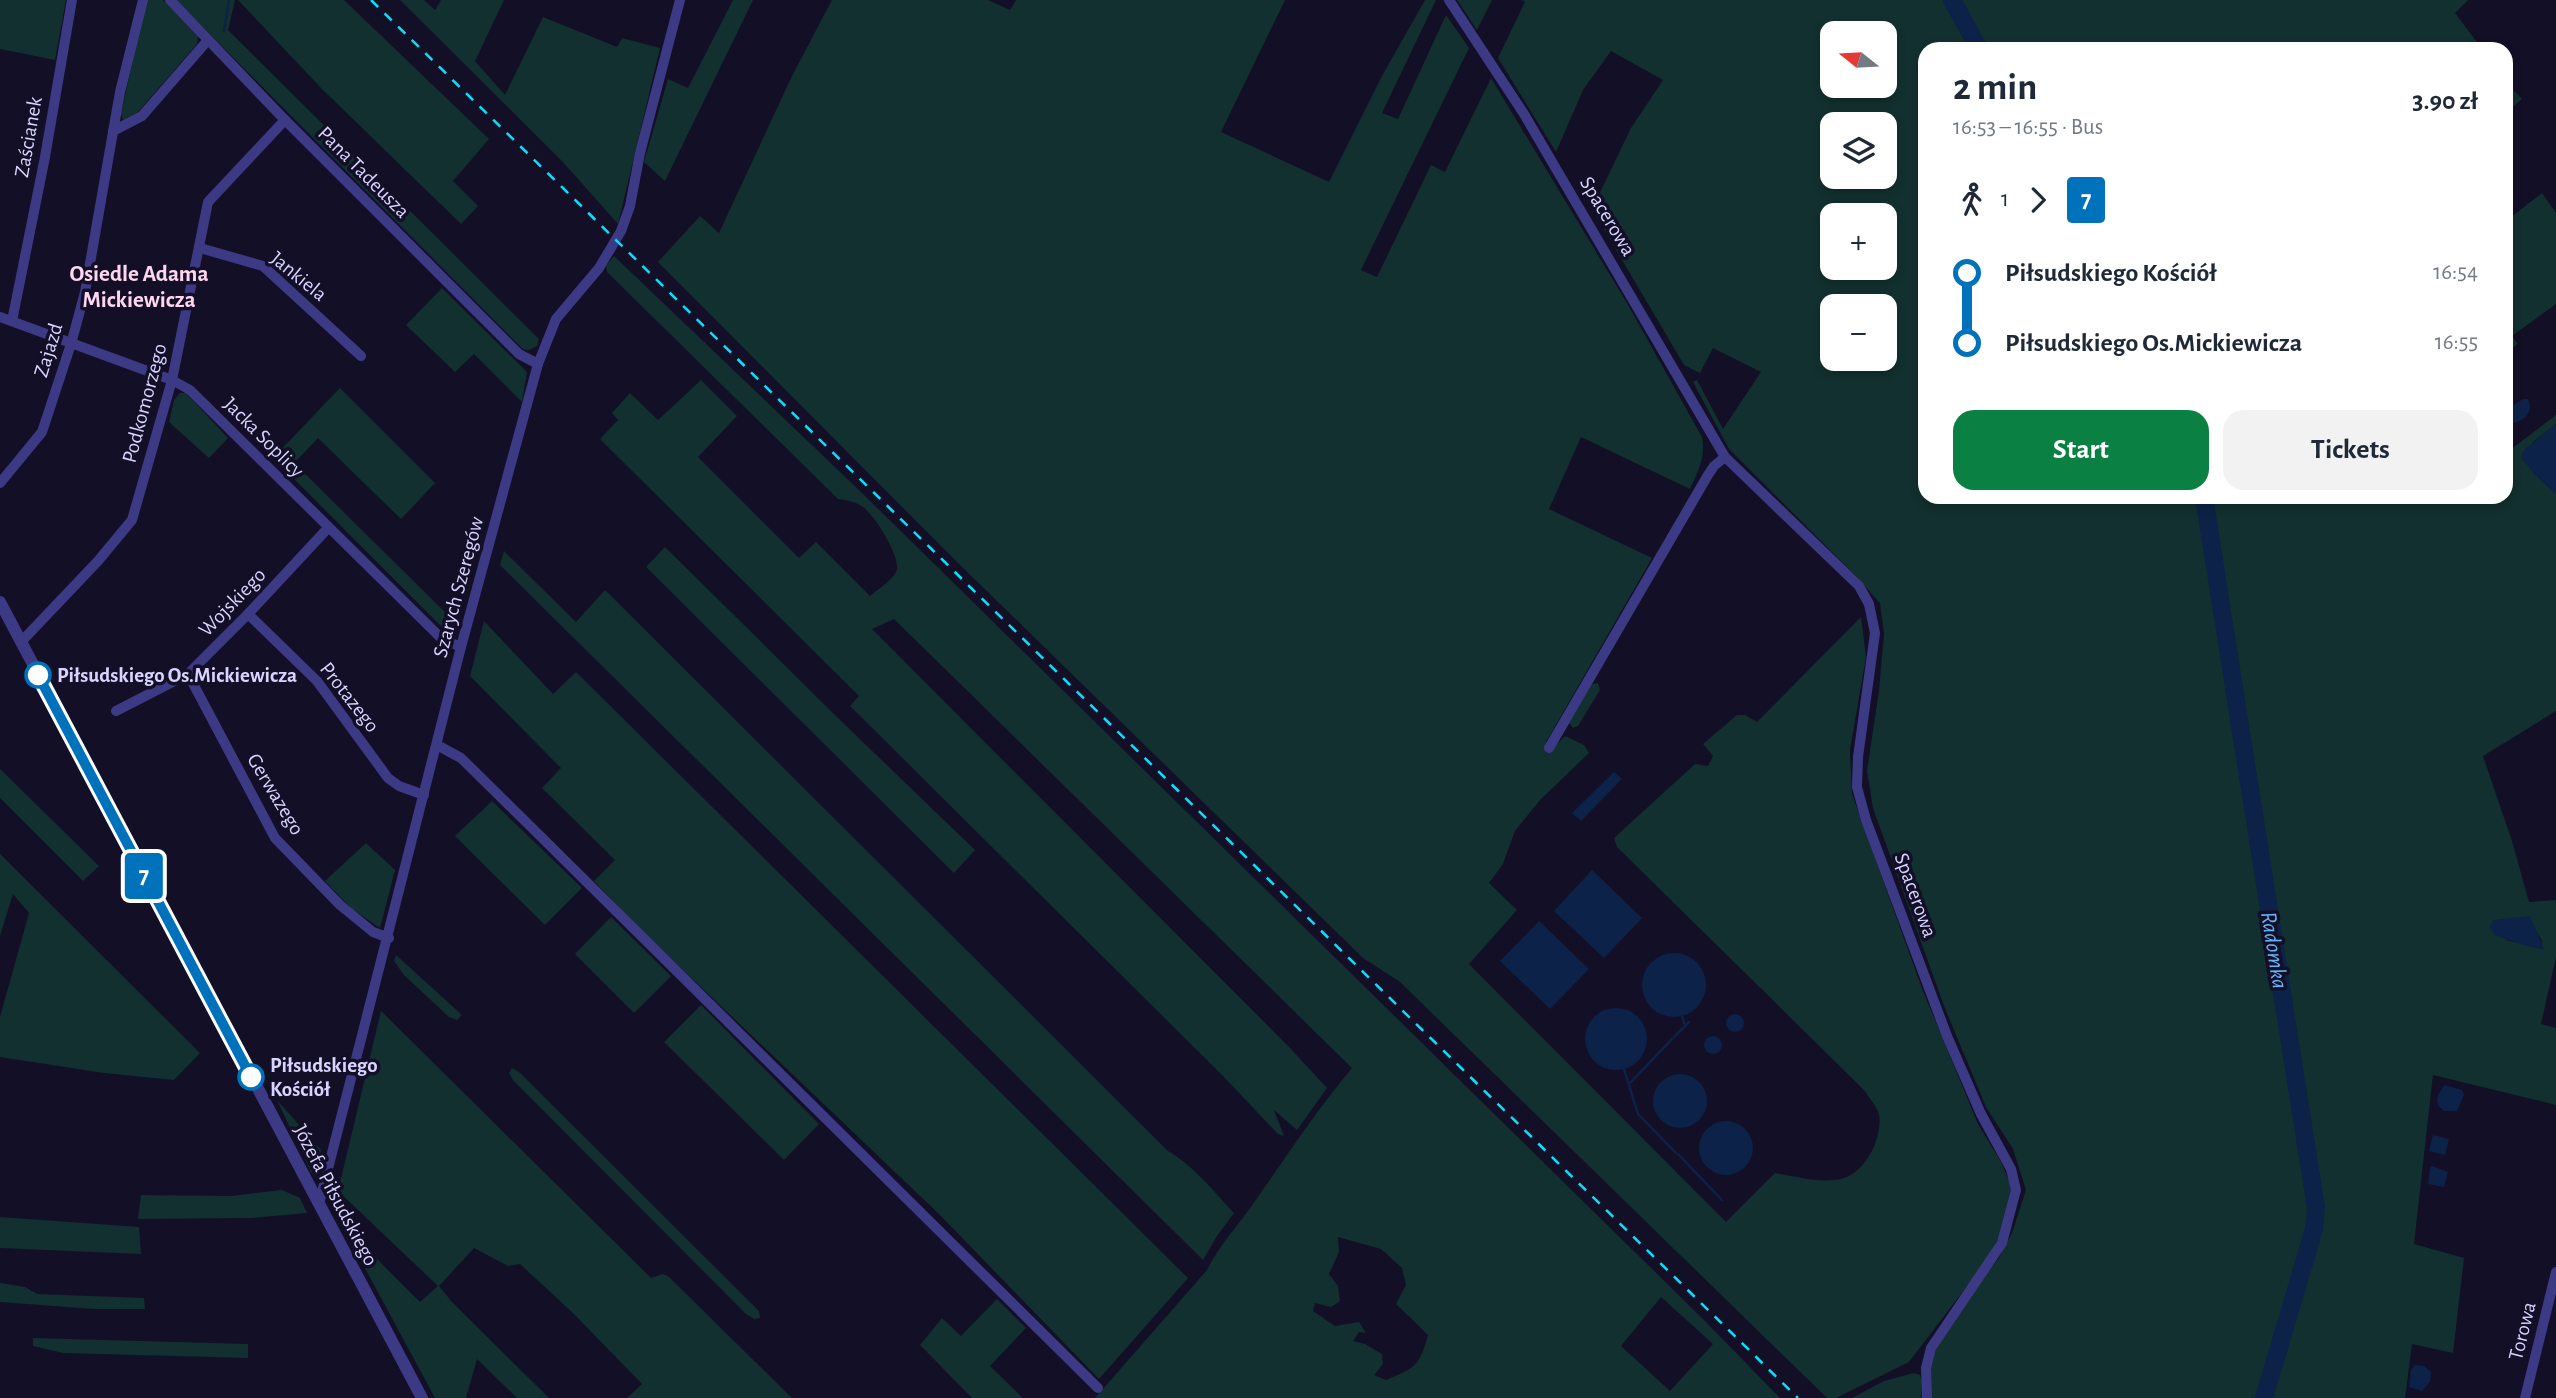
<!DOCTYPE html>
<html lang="en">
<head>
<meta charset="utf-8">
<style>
  body { margin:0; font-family:"Alegreya Sans",sans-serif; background:#f2f2f3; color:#1f2937; height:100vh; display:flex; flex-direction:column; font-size:26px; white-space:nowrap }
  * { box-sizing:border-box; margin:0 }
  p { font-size:23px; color:#747a83 }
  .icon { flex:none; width:38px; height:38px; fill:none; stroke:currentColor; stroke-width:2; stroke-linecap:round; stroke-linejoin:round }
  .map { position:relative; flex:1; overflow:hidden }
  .drawer { position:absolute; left:1918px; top:42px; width:595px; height:462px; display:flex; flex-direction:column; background:#fff; border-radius:21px; box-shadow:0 4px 10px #0003 }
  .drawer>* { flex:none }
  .badge { padding:0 14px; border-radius:5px; font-size:24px; line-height:46px }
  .needle { width:46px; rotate:288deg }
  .fabs { position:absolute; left:1820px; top:21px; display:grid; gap:14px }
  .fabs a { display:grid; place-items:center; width:77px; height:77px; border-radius:14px; background:#fff; box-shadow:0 4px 10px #0003; font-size:35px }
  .map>.badge { position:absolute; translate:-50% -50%; box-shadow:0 0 0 4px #fff }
  .legs { display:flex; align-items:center; gap:10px; height:77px; padding:0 35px; font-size:23px }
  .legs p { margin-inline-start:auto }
  .headline { display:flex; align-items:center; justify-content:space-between; height:119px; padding:0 35px }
  h1 { font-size:38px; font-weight:700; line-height:52px }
  .cta { display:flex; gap:14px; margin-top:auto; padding:14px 35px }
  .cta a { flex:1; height:80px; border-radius:21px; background:#0b8043; color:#fff; font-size:28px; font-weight:700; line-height:80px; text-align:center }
  .cta a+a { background:#f2f2f3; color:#1f2937 }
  ul { padding:0 35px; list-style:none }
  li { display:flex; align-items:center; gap:24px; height:70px; font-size:26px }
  li i { display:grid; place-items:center; width:10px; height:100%; margin:0 9px; background:currentColor }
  li i::after { content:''; width:18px; height:18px; margin:-9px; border:5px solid; border-radius:50%; background:#fff }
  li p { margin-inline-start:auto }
  li:first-child i { background:linear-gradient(#0000 50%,currentColor 0) }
  li:last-child i { background:linear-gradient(currentColor 50%,#0000 0) }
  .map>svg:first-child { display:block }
</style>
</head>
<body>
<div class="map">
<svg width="2556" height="1398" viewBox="0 0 2556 1398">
  <rect width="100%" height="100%" fill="#130f26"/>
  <!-- green -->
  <g fill="#12302f" fill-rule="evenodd">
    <polygon points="0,0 66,0 55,60 0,49"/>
    <polygon points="146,0 163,0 198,36 197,44 138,112 123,120 121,114"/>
    <polygon points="176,0 235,0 228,30 539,339 537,346 529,350 523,349"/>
    <polygon points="238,0 344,0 489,139 453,181 478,206 461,224 322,89"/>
    <polygon points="400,0 424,0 435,10 441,0 504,0 475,61 505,95 543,17 617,47 622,38 660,48 618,224 562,161"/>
    <polygon points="733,0 753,0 665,181 644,162 668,79 688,88"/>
    <path d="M832,0H988L1010,10L1016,0H1285L1221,132L1329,182L1383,74L1425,0H1436L1382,113L1398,119L1446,15L1469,48L1361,270L1377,277L1431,165L1445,172L1491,78L1627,303L1702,437C1706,457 1698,471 1690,489L1581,437L1549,509L1652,558L1546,742L1550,751L1565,736L1584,745L1589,753L1540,800L1515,831L1503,864L1489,883L1517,910L1469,964L1726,1222L1775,1173C1794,1176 1814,1182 1834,1180C1863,1179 1883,1140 1879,1114C1877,1107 1869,1098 1865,1091L1617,847L1614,838L1695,764L1708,766L1713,756L1703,744L1737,715H1745L1757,722L1861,617L1866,657L1850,750L1852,794L1921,986L1978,1124L2001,1162L2011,1186V1200L1998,1240L1977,1273L1909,1362L1836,1398H1827L1400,982L1363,958L959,564L658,262L700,216L719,233L792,76Z"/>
    <polygon points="1457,0 1492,0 1477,30"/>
    <path d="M1522,0H2468L2455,13L2482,49H1925V497H2506V453L2556,415V424L2532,443L2534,473L2556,494V711L2483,756L2512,841L2529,902L2556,900V957L2541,1024L2556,1028V1105L2433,1075L2414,1244L2464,1258L2453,1353L2412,1344L2405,1398H1930V1355L1970,1294L1999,1258L2012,1233L2026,1190L2013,1149L1986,1107L1944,1006L1873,808L1867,771L1879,691L1884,634L1880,603L1857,577L1729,449L1693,382L1697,380L1723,429L1761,372L1713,348L1700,373L1684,365L1592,209L1631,128L1663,80L1611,51L1583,90L1556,152L1498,58L1525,2ZM1832,33H1885V86H1832ZM1832,124H1885V177H1832ZM1832,215H1885V268H1832ZM1832,306H1885V359H1832ZM2534,928L2541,939L2543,949L2506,940Z"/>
    <polygon points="2506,82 2522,99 2506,113"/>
    <polygon points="2542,193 2556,213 2556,304 2512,336 2518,344 2506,353 2506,221"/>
    <path d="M614,256L860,491L1704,1320L1780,1398H1095L1207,1270C1219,1245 1237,1227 1253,1204C1285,1158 1316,1111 1352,1068L894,619L872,629L1290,1048L1327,1088L1297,1130L1274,1110L1284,1136L1278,1134L1223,1076L850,706L859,696L600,439L618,420L612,413L630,393L658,420L701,380L737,416L698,457L799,558L816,542L870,596C878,589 895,579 897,569C899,554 875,516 863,507C856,502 847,500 838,499L607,272L606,266ZM1338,1237L1381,1249L1402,1268L1406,1285L1396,1304L1428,1335C1419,1367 1416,1367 1386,1380L1374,1375L1383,1364L1382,1354L1365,1344L1353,1341L1359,1332L1366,1333L1359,1322L1335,1326L1313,1311L1315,1303L1331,1307L1340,1301L1338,1286L1329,1274L1339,1252ZM1661,1297L1713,1344L1670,1391L1621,1346Z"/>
    <polygon points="442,288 527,372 522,402 474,354 455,372 406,325"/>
    <polygon points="340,388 435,483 401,519 318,438 294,463 458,625 453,630 444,629 273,458"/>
    <polygon points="180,393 186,393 228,438 209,458 169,422 174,400"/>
    <polygon points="665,547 838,718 975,850 954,873 646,567"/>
    <path d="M504,551L576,622L605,590L1168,1151C1194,1166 1214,1192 1234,1213L1217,1236L1203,1260L500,565Z"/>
    <polygon points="484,621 553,694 576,672 1188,1278 1099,1379 940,1215 640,929 594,881 615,860 542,788 561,768 470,676"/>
    <polygon points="1598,683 1600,690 1578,726 1573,728 1569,723 1592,684"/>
    <polygon points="0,769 99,866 83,881 0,798"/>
    <polygon points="492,801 582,888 545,925 455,836"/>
    <polygon points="366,843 395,870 380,928 352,909 325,881"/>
    <polygon points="0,854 200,1053 174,1080 104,1073 0,1057 0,1017 29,913 13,894 0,936"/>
    <polygon points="611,917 671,976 634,1013 575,954"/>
    <polygon points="396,955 462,1015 457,1020 449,1017 404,975 394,961"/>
    <polygon points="701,1005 819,1124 784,1160 664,1042"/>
    <polygon points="381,1011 651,1278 662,1274 668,1276 792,1398 627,1398 642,1384 574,1314 520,1264 508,1266 474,1248 439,1286 452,1302 549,1398 517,1398 477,1359 466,1398 435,1398 340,1222 420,1302 438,1286 338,1191"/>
    <polygon points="512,1068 519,1072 759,1311 760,1318 754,1319 746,1314 513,1080 509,1073"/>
    <polygon points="277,1100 321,1150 317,1178 311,1172"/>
    <polygon points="282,1190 300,1198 307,1213 251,1218 138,1219 141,1195 231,1196"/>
    <polygon points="0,1217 139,1227 141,1254 0,1248"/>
    <polygon points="0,1283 25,1287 37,1294 144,1298 145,1309 94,1309 0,1302"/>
    <polygon points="997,1299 1026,1328 990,1366 1023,1398 972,1398 920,1345 942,1318 961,1336"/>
    <polygon points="33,1338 248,1344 248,1358 63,1353 33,1346"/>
    <polygon points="1914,1373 1920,1375 1922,1381 1921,1398 1852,1398 1884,1381"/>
  </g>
  <!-- water -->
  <g fill="#0c2248">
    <path d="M2523,399H2528C2535,415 2520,424 2506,424V410Z"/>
    <polygon points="2556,424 2556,494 2534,473 2521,458 2524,450"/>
    <polygon points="1614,772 1622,779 1581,821 1572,813"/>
    <polygon points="1592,870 1642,918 1604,958 1554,911"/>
    <polygon points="2530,916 2544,949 2531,947 2494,935 2490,927 2493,920"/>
    <polygon points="1539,921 1589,969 1550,1009 1500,961"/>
    <circle cx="1674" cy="985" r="32"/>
    <circle cx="1616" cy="1039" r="31"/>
    <circle cx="1735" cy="1023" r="9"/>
    <circle cx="1713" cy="1045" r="9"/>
    <circle cx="1680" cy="1101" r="27"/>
    <path d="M2445,1085L2462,1090L2464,1095L2457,1111H2444C2433,1103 2437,1094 2445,1085Z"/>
    <circle cx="1726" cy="1148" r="27"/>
    <polygon points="2433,1135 2449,1139 2445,1155 2429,1151"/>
    <polygon points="2432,1166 2448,1172 2444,1187 2428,1184 2430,1168"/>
    <polygon points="2415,1365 2424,1366 2431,1372 2430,1382 2422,1391 2409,1387 2411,1370"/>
  </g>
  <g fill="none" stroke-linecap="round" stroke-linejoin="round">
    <!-- stream -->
    <g stroke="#0c2248" stroke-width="2.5">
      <polyline points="224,31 229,0"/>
      <polyline points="1682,1016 1685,1026"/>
      <polyline points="1674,1037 1689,1022"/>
      <polyline points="1624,1069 1638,1114 1676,1153"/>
      <polyline points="1629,1084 1672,1039"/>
      <polyline points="1678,1154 1722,1200"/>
    </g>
    <!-- river -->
    <g stroke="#0c2248" stroke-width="18">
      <polyline points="1952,0 1979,49"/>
      <polyline points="2204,497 2316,1208 2314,1229 2264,1398"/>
    </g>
    <!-- minor -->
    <g stroke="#3d3a85" stroke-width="10">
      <polyline points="170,0 285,120 519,354 538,364"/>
      <polyline points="1449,0 1524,114 1725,457 1859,586 1869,604 1875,633 1858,757 1857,787 1866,820 1947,1036 1981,1114 2011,1169 2016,1190 2002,1243 1931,1348 1926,1368 1927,1398"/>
      <polyline points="113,131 142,116 208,40"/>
      <polyline points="200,248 263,266 361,356"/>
      <polyline points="0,317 172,380 190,390 442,639 461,647"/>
      <polyline points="12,321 45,157 72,0"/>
      <polyline points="0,483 42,432 71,344 85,292 120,92 143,0"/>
      <polyline points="248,614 317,681 388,778 399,786 424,795"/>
      <polyline points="21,642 98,561 132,520 172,380 208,202 285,120"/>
      <polyline points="188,674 275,838 340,905 373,932 389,938"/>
      <polyline points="116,711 188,674 248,614 328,528"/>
      <polyline points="437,745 461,758 522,818 1098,1388"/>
      <polyline points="1549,748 1708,475 1714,466 1725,457"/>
      <polyline points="319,1204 461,647 538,364 556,319 599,268 621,231 630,206 640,153 680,0"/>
      <polyline points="2525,1398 2556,1272"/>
    </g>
    <!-- tertiary -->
    <polyline stroke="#3d3a85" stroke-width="12" points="0,602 422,1398"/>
    <!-- rail -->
    <polyline stroke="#00e5ff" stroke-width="2.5" stroke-dasharray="10 9" stroke-linecap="butt" points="371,0 1798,1398"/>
  </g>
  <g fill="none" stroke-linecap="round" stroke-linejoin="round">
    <defs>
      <polyline id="line-1" points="38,675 251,1077"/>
    </defs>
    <!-- line-1 casing -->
    <use href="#line-1" stroke="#fff" stroke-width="16"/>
    <!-- line-1 -->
    <use href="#line-1" stroke="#0072bc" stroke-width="10"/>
  </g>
  <!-- markers -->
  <g fill="#fff" stroke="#0072bc" stroke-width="3.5">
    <circle cx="38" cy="675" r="12"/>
    <circle cx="251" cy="1077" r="12"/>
  </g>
  <g text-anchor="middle" stroke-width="7" stroke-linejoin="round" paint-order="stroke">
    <!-- street labels -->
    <g font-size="21" fill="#d9d4ff" stroke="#130f26">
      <text transform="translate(28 137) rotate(-80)" y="7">Zaścianek</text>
      <text transform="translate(364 172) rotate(45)" y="7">Pana Tadeusza</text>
      <text transform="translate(1608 216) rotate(59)" y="7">Spacerowa</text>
      <text transform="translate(299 276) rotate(39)" y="7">Jankiela</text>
      <text transform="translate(48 350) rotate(-73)" y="7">Zajazd</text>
      <text transform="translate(144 403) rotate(-75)" y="7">Podkomorzego</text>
      <text transform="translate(264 437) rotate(45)" y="7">Jacka Soplicy</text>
      <text transform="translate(458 587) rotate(-75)" y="7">Szarych Szeregów</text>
      <text transform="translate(232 602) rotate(-46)" y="7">Wojskiego</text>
      <text transform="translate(350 697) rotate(52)" y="7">Protazego</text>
      <text transform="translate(276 794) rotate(59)" y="7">Gerwazego</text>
      <text transform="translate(1916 895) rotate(70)" y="7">Spacerowa</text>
      <text transform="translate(336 1195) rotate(62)" y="7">Józefa Piłsudskiego</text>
      <text transform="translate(2522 1331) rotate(-76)" y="7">Torowa</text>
    </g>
    <!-- stop labels -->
    <g font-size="21" font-weight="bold" fill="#d9d4ff" stroke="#130f26" text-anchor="start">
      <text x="57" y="682">Piłsudskiego Os.Mickiewicza</text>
      <text x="270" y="1072">Piłsudskiego<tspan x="270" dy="24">Kościół</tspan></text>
    </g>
    <!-- neighbourhood labels -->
    <g font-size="23" font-weight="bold" fill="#ffd6f0" stroke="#130f26">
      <text x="139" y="281">Osiedle Adama<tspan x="139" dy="26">Mickiewicza</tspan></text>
    </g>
    <!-- water labels -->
    <g font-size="23" font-style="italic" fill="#62b6ff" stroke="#130f26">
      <text transform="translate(2275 950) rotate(81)" y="8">Radomka</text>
    </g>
  </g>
</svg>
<div class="fabs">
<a><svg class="needle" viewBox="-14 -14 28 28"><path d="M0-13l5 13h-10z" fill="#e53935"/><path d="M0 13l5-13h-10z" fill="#747a83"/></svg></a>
<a><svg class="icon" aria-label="layers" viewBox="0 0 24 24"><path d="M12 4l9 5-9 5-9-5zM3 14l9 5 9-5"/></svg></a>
<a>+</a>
<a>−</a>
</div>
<b class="badge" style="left:144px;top:876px;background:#0072bc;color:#fff">7</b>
<section class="drawer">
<div class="headline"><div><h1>2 min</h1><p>16:53 – 16:55 · Bus</p></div><b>3.90 zł</b></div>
<div class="legs"><svg class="icon" aria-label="walk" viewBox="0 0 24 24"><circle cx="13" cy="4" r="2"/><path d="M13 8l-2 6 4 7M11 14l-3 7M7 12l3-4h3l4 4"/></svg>1<svg class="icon" aria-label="forward" viewBox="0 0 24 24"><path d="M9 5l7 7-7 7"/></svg><b class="badge" style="background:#0072bc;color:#fff">7</b></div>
<ul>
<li><i style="color:#0072bc"></i><b>Piłsudskiego Kościół</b><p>16:54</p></li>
<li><i style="color:#0072bc"></i><b>Piłsudskiego Os.Mickiewicza</b><p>16:55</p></li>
</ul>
<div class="cta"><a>Start</a><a>Tickets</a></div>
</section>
</div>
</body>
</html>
